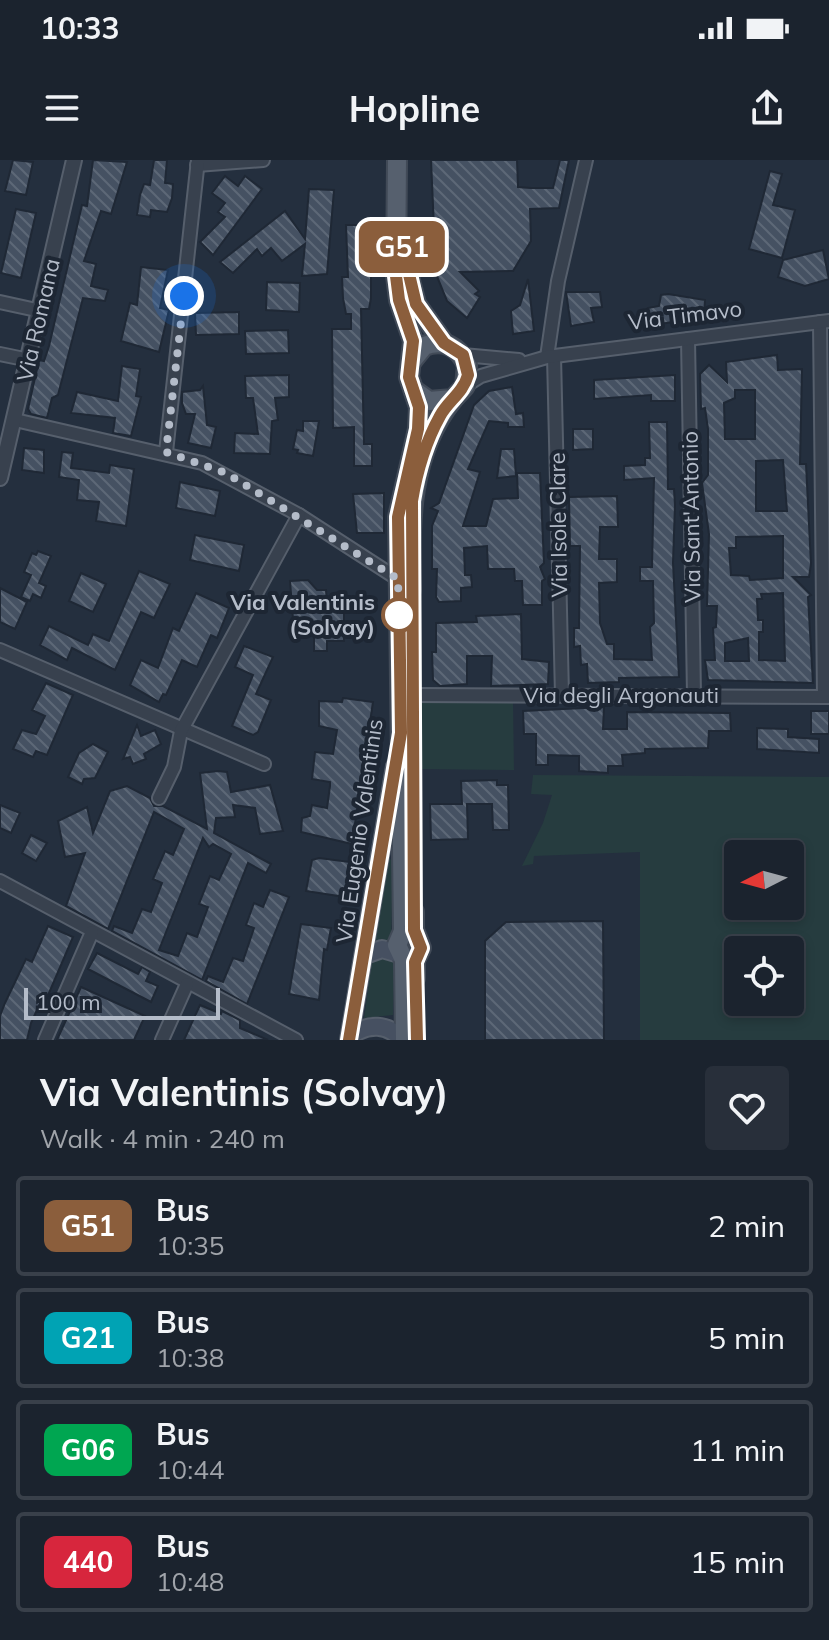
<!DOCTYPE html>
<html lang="en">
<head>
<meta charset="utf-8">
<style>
  body { margin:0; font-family:Mulish,sans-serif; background:#282f3a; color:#f1f3f6; height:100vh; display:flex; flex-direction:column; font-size:30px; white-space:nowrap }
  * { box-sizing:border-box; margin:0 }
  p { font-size:26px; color:#a0a4aa }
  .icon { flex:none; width:44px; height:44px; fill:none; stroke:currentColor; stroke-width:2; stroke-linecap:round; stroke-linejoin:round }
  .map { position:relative; height:880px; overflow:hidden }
  .panel { display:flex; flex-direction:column; background:#1b232e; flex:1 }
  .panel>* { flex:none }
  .badge { padding:0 16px; border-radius:12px; font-size:28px; line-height:52px }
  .needle { width:52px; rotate:264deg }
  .tools { position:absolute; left:724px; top:680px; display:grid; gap:16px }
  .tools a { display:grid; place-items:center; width:80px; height:80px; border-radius:8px; background:#1b232e; box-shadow:0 4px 12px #0003,0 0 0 2px #39404a; font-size:40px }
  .scale { position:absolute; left:24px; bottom:20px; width:196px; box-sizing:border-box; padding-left:8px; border:4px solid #b4bcc9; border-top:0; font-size:22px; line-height:28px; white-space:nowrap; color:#b4bcc9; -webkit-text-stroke:6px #1d2633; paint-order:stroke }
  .you { position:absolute; width:40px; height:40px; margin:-20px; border:6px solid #fff; border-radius:50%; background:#1a73e8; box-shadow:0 0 0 12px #1a73e833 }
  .map>.badge { position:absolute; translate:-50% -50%; box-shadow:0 0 0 4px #fff }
  .round { display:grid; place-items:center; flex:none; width:84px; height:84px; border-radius:8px; background:#282f3a }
  .head { display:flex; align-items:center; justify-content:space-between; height:136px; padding:0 40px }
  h1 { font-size:38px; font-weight:700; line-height:60px }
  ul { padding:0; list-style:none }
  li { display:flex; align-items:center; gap:24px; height:100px; margin:0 16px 12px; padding:0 24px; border:4px solid #39404a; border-radius:8px }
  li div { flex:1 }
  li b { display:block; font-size:30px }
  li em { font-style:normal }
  li .badge { min-width:88px; font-weight:700; text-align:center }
  .status { display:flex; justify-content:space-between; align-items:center; height:56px; padding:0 40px; background:#1b232e; direction:ltr }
  .status svg { height:22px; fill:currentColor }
  header { display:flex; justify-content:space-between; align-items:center; height:104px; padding:0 40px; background:#1b232e; font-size:36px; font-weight:700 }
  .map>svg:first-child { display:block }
</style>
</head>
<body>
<div class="status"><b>10:33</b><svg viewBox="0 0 49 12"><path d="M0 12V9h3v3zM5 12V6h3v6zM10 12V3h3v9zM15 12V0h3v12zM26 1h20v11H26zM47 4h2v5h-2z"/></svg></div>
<header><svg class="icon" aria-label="menu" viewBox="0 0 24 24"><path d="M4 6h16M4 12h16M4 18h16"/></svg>Hopline<svg class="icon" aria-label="share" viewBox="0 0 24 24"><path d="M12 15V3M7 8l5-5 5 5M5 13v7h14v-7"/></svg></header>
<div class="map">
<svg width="829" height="880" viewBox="0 0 829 880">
  <defs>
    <pattern id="building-back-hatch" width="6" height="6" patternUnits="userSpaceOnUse" patternTransform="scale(2)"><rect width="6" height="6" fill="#455162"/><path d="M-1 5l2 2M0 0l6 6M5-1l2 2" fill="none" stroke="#5d6877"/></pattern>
  </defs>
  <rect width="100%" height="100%" fill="#242f3e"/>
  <!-- grass -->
  <g fill="#263c3f" fill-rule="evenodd">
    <polygon points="419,539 513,541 514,610 421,609"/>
    <path d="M533,615L829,617V880H640V692L534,696L533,704L522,706L543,663L552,635L531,634ZM738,694H790V746H738ZM738,790H790V842H738Z"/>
    <polygon points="389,699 393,700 391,784 375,783"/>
    <polygon points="378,796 391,797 394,805 393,855 364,858 372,799"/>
  </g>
  <!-- building -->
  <g fill="url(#building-back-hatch)" stroke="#1f2835" stroke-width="2" fill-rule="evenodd">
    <polygon points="13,0 33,2 26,35 5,31"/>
    <polygon points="93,0 127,2 111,54 101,51 84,101 96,104 91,126 108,130 105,141 83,138 58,235 52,238 47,258 31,254 28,249 39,200 44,201 49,186 82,45 87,46"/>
    <polygon points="154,0 167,0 165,23 173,24 172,38 167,52 151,50 150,57 137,55 140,35 144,24 150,25"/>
    <polygon points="431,0 517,0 518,27 531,28 553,28 560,0 569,0 559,48 530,49 531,81 513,111 460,112 479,131 475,134 480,137 467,158 447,141 436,114"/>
    <polygon points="770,11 782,14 773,45 795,50 782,98 749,89"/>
    <polygon points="225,16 238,26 245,16 262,29 213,95 200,82 225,57 218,52 225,43 212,33"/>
    <polygon points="309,29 334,30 327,114 302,116 305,84 282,101 271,88 262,96 257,89 233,113 220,102 285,51 305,79"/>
    <polygon points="16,49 36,53 21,118 1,113"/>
    <polygon points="346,65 371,65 371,138 369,149 361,149 364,284 372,284 372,306 354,306 354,267 333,268 332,169 351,169 351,154 346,154 343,138 342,117 348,117"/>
    <polygon points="823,90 829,119 805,126 778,117 783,100"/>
    <polygon points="141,107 168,110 160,148 169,150 159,192 121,181 130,143 137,145"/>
    <polygon points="528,119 534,171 513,174 511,151 520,145"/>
    <polygon points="267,122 300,123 299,152 266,150"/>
    <polygon points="566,132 600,132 602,147 591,148 594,162 571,166"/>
    <polygon points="668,134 705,140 704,157 660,164 660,158 650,159 648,148 659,146 661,135"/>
    <polygon points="239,152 239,174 196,175 195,153"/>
    <polygon points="288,170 289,193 246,194 245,171"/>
    <path d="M777,195L778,210L802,209L800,304H806L811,404L809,417H793L811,435L808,437L813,523L708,520L705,500H715L713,468L716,467L717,446H707L709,374L702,323L708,315V269L705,248L701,249L700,214L709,205L727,222L726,202ZM735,230H755V279H725L724,243L735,238ZM783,300L787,351H756V301ZM783,376V418L750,420L749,416L731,415L729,388H736V377ZM783,433L785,501L759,500V472H763V460H758L757,439H762L761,434ZM748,478L749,501H725V483Z"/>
    <polygon points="122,206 140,209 136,236 141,237 131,276 113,273 115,258 71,253 77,232 118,241"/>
    <polygon points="289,215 289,237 275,238 278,260 272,261 270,294 234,293 235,273 258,274 253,238 246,238 245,216"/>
    <polygon points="675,215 675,241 651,241 651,235 594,239 594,220"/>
    <polygon points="203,226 207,265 216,267 211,288 188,283 195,254 186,254 182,243 182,232 200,230"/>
    <polygon points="512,227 516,254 523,253 524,267 508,267 508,263 489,261 468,309 480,312 463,366 486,366 493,339 518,338 517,313 540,313 544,403 540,407 545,419 542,421 542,445 523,445 522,421 515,421 514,409 488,409 487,386 464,388 465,415 471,415 472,427 461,428 461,441 439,442 436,437 437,409 432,409 432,366 438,351 431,348 439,343 474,245 489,231"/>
    <polygon points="303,261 319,261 313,296 297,293 298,290 293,289 297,270 303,271"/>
    <polygon points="649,262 667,262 668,329 674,329 675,345 673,403 679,517 619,518 619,522 588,523 587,504 581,505 580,486 574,487 574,468 579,468 580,386 570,386 569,337 617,336 618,367 600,367 599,399 617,399 617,422 599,423 600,463 607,484 614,484 614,499 652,500 650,467 654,463 653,421 640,421 640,407 652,407 654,318 624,320 624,306 645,305 645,298 650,298"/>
    <polygon points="573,269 593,269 593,289 573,290"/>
    <polygon points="24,288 44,290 44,313 22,310"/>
    <polygon points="501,289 514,289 516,316 497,318"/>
    <polygon points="62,292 73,293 71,308 109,313 110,305 134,309 126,366 96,361 99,342 77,340 79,320 59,317"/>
    <polygon points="180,322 220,331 215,356 176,348"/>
    <polygon points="384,333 384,373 357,373 353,334"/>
    <polygon points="195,375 244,385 239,411 190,400"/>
    <polygon points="38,391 51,396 39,423 46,426 41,438 33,434 30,441 21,437 31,415 24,412 32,393 36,395"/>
    <polygon points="139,411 170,424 154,458 141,452 115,510 72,488 67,500 40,485 49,466 88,485 93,474 109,481"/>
    <polygon points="81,413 106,424 93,452 69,441"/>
    <polygon points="308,420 317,430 326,430 327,443 344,443 344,481 327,481 327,491 314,491 314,472 294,472 290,421"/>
    <polygon points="0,428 27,442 15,469 0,462"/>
    <polygon points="196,433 229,448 217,478 211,475 197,507 182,500 166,535 163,534 159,542 130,525 141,500 158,508 173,468 179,471"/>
    <polygon points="521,454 522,499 549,502 548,524 491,526 492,496 467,496 467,524 440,526 433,520 432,492 436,492 436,463 477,462 476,456"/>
    <polygon points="244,486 273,497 256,534 271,540 258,572 253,575 232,566 253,515 235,507"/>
    <polygon points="46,523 73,535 47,595 36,591 33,597 13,589 22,570 36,574 45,556 32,550"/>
    <polygon points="343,538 373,542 352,684 301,672 302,658 310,656 312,645 327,648 330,626 330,622 312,619 315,592 333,594 337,570 319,566 319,541 342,542"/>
    <polygon points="604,547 603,569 627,569 627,552 730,553 731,571 709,571 708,588 645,589 645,593 622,595 623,606 608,606 608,613 579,611 579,596 548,595 548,605 536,605 536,574 524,574 523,551"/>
    <rect x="811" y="551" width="18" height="23"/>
    <polygon points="137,565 141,576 155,570 161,584 144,594 146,599 133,604 130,597 123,599"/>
    <polygon points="757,568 788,569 788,577 819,579 819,593 757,589"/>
    <polygon points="93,584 108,592 95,618 84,619 82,624 68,617 79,593"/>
    <path d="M218,611L227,612L231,632L270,625L283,671L260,674L255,648L233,645L235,657L216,658L214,673L271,704L266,713L248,703L202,820L112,771L114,766L132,773L142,749L151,752L162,723L153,719L165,691L173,695L184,669L154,652L108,769L66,746L85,693L65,697L58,661L87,647L93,673L110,631L127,626L150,638L154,646H163L207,669L200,613ZM203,678L209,687L213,684L231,694L219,720L210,716L199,744L208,747L197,777L187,773L178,796L159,790Z"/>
    <polygon points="497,620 497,625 508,625 509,670 493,670 492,644 467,644 468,679 431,680 430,644 462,644 461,621"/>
    <polygon points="0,645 20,653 11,673 0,668"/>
    <polygon points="31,675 47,683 36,701 22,693"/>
    <polygon points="319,698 350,702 345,737 306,731 312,700"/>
    <polygon points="270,730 289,737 247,844 206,821 208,816 223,822 233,798 243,801 254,768 246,765 254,743 263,747"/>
    <polygon points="603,761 604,880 485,880 485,781 506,762"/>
    <polygon points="301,764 331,768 327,790 324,789 319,840 289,834"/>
    <polygon points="48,766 73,777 46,840 42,839 31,863 27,880 0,880 0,856 5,843 26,799 32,802"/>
    <polygon points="97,793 138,814 142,807 150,812 146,821 158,826 151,842 88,809"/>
    <polygon points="81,827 145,856 134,880 57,880"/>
    <polygon points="200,845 221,854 222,851 240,860 240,868 268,880 184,880"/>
  </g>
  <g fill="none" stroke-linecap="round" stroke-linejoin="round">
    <defs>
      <g id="minor">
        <polyline points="197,5 263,0"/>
        <polyline points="0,142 41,151"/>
        <polyline points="820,162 824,537"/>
        <polyline points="688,179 694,535"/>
        <polyline points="0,194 29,200"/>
        <polyline points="463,195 519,200"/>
        <polyline points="554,196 562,535"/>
        <polyline points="547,197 558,121 586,0"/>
        <polyline points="465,226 481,216 547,197 829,161"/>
        <polyline points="15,260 202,303 299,355 398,419"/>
        <polyline points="166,292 198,0"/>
        <polyline points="0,490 264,604"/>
        <polyline points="413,535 829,537"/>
        <polyline points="159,638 174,607 181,571 299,355"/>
        <polyline points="0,721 296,880"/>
        <polyline points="45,880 92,772"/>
        <polyline points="162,880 187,824"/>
      </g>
      <polyline id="tertiary" points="0,318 74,0"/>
      <g id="secondary">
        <polyline points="365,795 382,789 399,794"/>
        <path d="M350,876C368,863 388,863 402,880"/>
        <polyline points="349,880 395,606"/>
      </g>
      <g id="primary">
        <polyline points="397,0 396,116 399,140 413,181 409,217 419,247 418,269 398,357 403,771 397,785 404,800 405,880"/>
        <polyline points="406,105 416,144 444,183"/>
        <path d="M411,202L424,186C444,179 458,186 467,205L465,226L453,239L429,241L415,231"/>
        <path d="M411,430C409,364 409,293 453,239"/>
        <polyline points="414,752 414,770 421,788 415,800 415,818"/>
      </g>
    </defs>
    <!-- minor casing -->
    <use href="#minor" stroke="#565f6c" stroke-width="16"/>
    <!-- tertiary casing -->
    <use href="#tertiary" stroke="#565f6c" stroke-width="18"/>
    <!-- secondary casing -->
    <use href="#secondary" stroke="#565f6c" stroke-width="20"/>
    <!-- primary casing -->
    <use href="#primary" stroke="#414a57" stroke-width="22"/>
    <!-- minor -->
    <use href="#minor" stroke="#38414e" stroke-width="12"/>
    <!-- tertiary -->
    <use href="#tertiary" stroke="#38414e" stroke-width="14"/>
    <!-- secondary -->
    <use href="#secondary" stroke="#465061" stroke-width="16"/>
    <!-- primary -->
    <use href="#primary" stroke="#56606e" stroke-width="18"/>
  </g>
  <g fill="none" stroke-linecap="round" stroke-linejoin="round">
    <defs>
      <path id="line" d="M349,880L401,573L398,357L418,269L419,247L409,217L413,181L399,140L396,116L399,72L416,144L444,183L463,195L468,215C463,233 448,241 440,256C425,283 417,311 412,341L414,770L421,788L415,802L417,880"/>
    </defs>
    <!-- line casing -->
    <use href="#line" stroke="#fff" stroke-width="18"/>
    <!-- line -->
    <use href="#line" stroke="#8b5e3c" stroke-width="12"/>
    <!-- walk -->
    <polyline stroke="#b4bcc9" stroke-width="8" stroke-dasharray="0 14.4" points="184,136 166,292 226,313 398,419 399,465 399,455"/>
  </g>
  <!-- markers -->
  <circle fill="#fff" stroke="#8b5e3c" stroke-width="4" cx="399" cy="455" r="16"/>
  <g text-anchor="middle" stroke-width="8" stroke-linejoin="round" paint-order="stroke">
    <!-- street labels -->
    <g font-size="22" fill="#b4bcc9" stroke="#1d2633">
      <text transform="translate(685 155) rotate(-7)" y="8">Via Timavo</text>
      <text transform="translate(38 160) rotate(-77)" y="8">Via Romana</text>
      <text transform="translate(691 357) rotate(-91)" y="8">Via Sant'Antonio</text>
      <text transform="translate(558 365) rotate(-91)" y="8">Via Isole Clare</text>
      <text x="621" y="543">Via degli Argonauti</text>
      <text transform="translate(359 671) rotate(-82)" y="8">Via Eugenio Valentinis</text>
    </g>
    <!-- stop labels -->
    <g font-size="22" font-weight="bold" fill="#b4bcc9" stroke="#1d2633" text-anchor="end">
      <text x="375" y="450">Via Valentinis<tspan x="375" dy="25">(Solvay)</tspan></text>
    </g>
  </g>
</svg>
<div class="tools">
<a><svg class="needle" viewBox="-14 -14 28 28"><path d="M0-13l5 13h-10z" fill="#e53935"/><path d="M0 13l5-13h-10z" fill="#a0a4aa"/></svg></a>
<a><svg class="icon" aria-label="locate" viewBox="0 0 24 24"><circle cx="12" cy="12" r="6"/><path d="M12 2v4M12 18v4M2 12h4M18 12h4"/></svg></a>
</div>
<div class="scale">100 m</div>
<div class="you" style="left:184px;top:136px"></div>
<b class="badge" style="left:402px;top:87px;background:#8b5e3c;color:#fff">G51</b>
</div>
<section class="panel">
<div class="head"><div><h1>Via Valentinis (Solvay)</h1><p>Walk · 4 min · 240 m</p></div><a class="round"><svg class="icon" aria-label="heart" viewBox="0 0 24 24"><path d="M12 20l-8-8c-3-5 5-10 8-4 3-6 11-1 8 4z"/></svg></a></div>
<ul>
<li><span class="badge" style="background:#8b5e3c;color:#fff">G51</span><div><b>Bus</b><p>10:35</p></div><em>2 min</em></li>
<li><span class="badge" style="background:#00a3b4;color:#fff">G21</span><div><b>Bus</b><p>10:38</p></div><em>5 min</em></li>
<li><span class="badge" style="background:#00a651;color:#fff">G06</span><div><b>Bus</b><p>10:44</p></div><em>11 min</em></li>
<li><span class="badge" style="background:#d7263d;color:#fff">440</span><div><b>Bus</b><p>10:48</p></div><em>15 min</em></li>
</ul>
</section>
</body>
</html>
